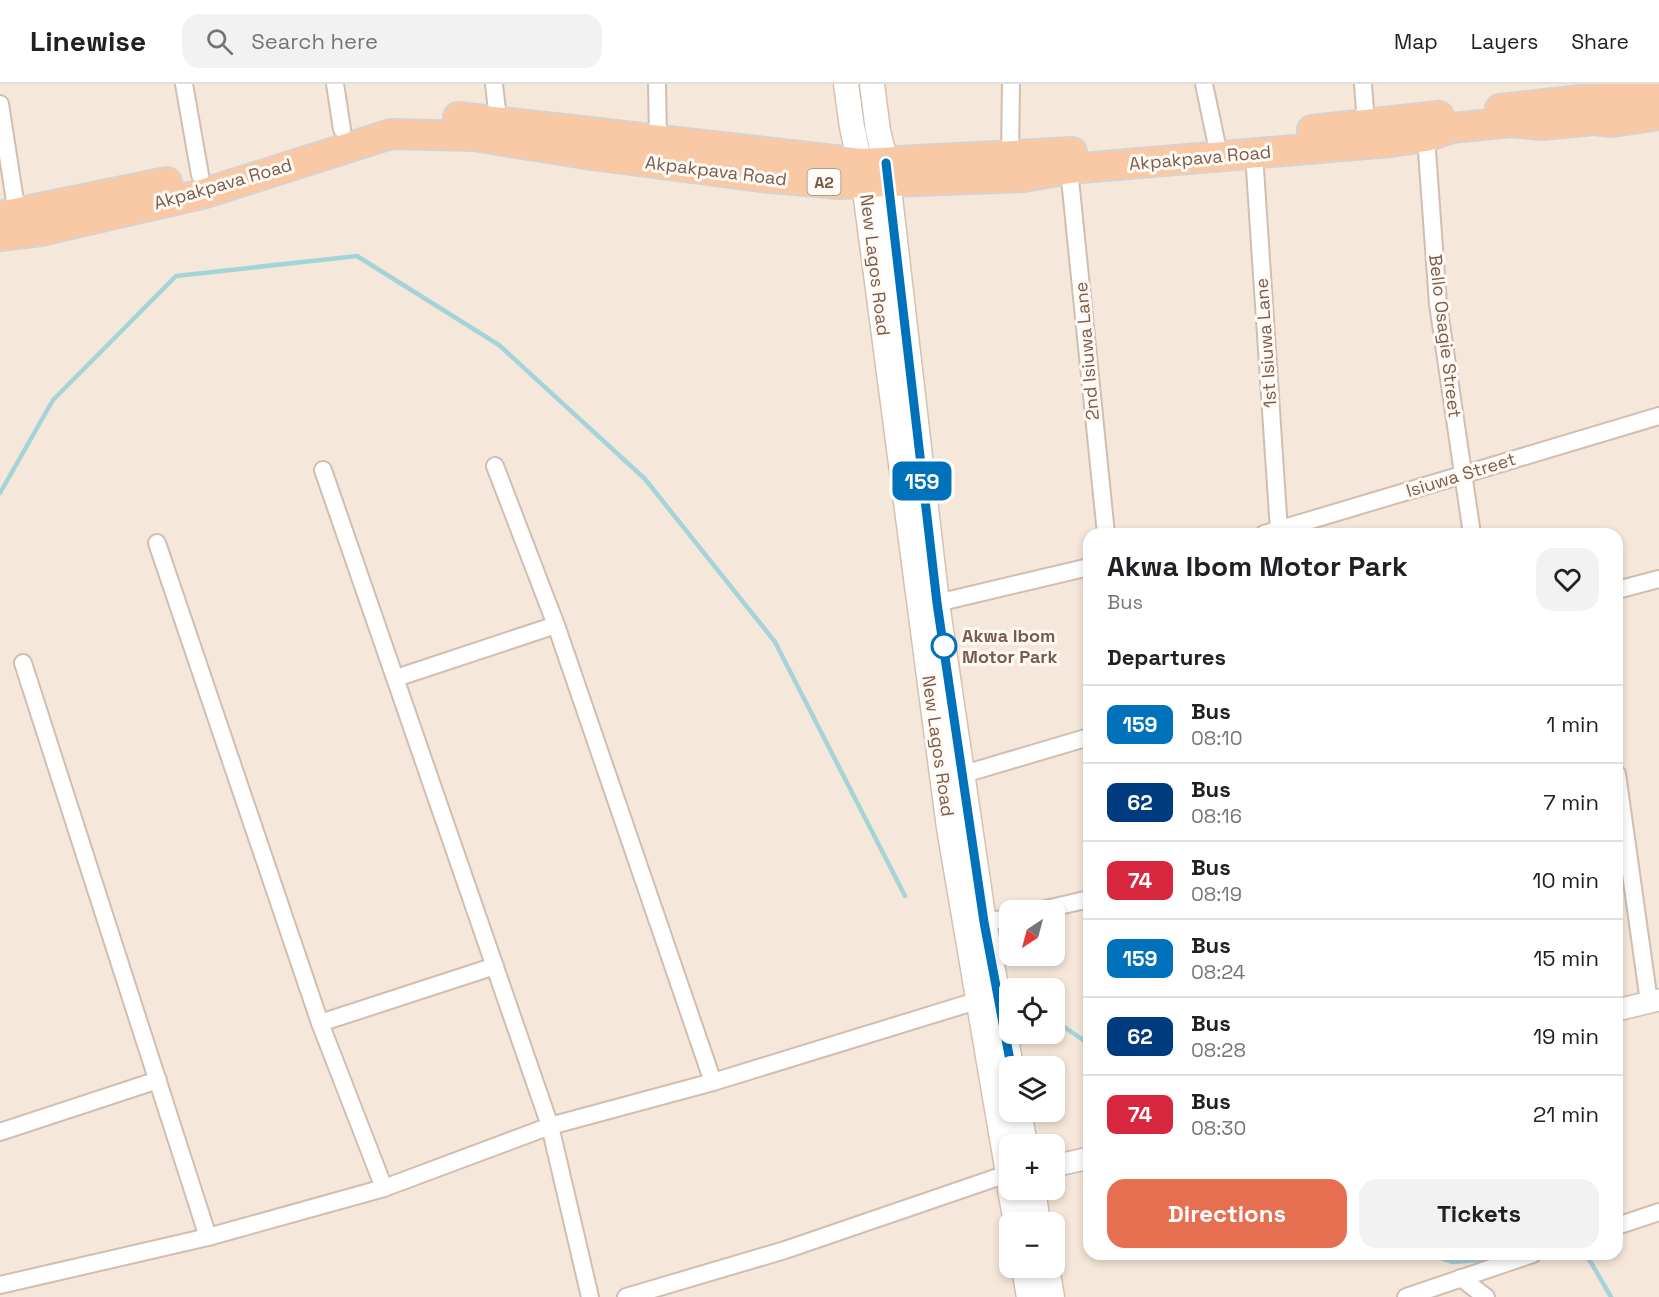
<!DOCTYPE html>
<html lang="en">
<head>
<meta charset="utf-8">
<style>
  body { margin:0; font-family:"Space Grotesk",sans-serif; background:#f2f2f2; color:#202124; height:100vh; display:flex; flex-direction:column; font-size:22px; white-space:nowrap }
  * { box-sizing:border-box; margin:0 }
  p { font-size:20px; color:#757577 }
  .icon { flex:none; width:33px; height:33px; fill:none; stroke:currentColor; stroke-width:2; stroke-linecap:round; stroke-linejoin:round }
  .map { position:relative; flex:1; overflow:hidden }
  .side { position:absolute; left:1083px; top:444px; width:540px; height:732px; display:flex; flex-direction:column; background:#fff; border-radius:18px; box-shadow:0 3px 9px #0003 }
  .side>* { flex:none }
  .badge { padding:0 12px; border-radius:9px; font-size:21px; line-height:39px }
  .needle { width:39px; rotate:216deg }
  .tools { position:absolute; left:999px; top:816px; display:grid; gap:12px }
  .tools a { display:grid; place-items:center; width:66px; height:66px; border-radius:12px; background:#fff; box-shadow:0 3px 9px #0003; font-size:30px }
  .map>.badge { position:absolute; translate:-50% -50%; box-shadow:0 0 0 3px #fff }
  h2 { padding:0 24px; font-size:22px; line-height:54px }
  .round { display:grid; place-items:center; flex:none; width:63px; height:63px; border-radius:18px; background:#f2f2f2 }
  .summary { display:flex; align-items:center; justify-content:space-between; height:102px; padding:0 24px }
  h1 { font-size:28px; font-weight:700; line-height:45px }
  .primary-button { display:flex; gap:12px; margin-top:auto; padding:12px 24px }
  .primary-button a { flex:1; height:69px; border-radius:18px; background:#e76f51; color:#fff; font-size:24px; font-weight:700; line-height:69px; text-align:center }
  .primary-button a+a { background:#f2f2f2; color:#202124 }
  ul { padding:0; list-style:none }
  li { display:flex; align-items:center; gap:18px; height:78px; padding:0 24px; border-top:2px solid #e0e0e0 }
  li div { flex:1 }
  li b { display:block; font-size:22px }
  li em { font-style:normal }
  li .badge { min-width:66px; font-weight:700; text-align:center }
  header { display:flex; align-items:center; gap:36px; box-sizing:border-box; height:84px; padding:0 30px; background:#fff; border-bottom:2px solid #e0e0e0 }
  header strong { font-size:28px }
  nav { display:flex; gap:33px; margin-inline-start:auto; font-size:21px }
  .search { width:420px; height:54px; background:#f2f2f2; display:flex; align-items:center; gap:15px; box-sizing:border-box; padding:0 21px; border-radius:18px; color:#757577; font-size:22px }
  .map>svg:first-child { display:block }
</style>
</head>
<body>
<header>
<strong>Linewise</strong>
<div class="search"><svg class="icon" aria-label="search" viewBox="0 0 24 24"><circle cx="10" cy="10" r="6"/><path d="M15 15l6 6"/></svg>Search here</div>
<nav><a>Map</a><a>Layers</a><a>Share</a></nav>
</header>
<div class="map">
<svg width="1659" height="1213" viewBox="0 0 1659 1213">
  <rect width="100%" height="100%" fill="#fdf6ec"/>
  <!-- residential -->
  <path fill="#f5e8da" fill-rule="evenodd" d="M0,0H1659V1213H0ZM1089,450H1617V1170H1089ZM1010,826H1054V872H1010ZM1010,904H1054V950H1010ZM1010,982H1054V1028H1010ZM1010,1060H1054V1106H1010ZM1010,1138H1054V1184H1010Z"/>
  <g fill="none" stroke-linecap="round" stroke-linejoin="round">
    <!-- stream -->
    <g stroke="#a5d3da" stroke-width="4.5">
      <polyline points="0,409 53,316 176,192 357,172 499,261 645,395 775,558 905,812"/>
      <polyline points="1054,936 1089,960"/>
      <polyline points="1430,1170 1452,1178 1497,1175"/>
      <polyline points="1586,1170 1611,1213"/>
      <polyline points="1535,1172 1572,1170"/>
    </g>
    <defs>
      <g id="minor">
        <polyline points="184,0 200,91"/>
        <polyline points="335,0 342,45"/>
        <polyline points="494,0 498,35"/>
        <polyline points="657,0 658,55"/>
        <polyline points="1204,0 1216,57"/>
        <polyline points="1363,0 1366,40"/>
        <polyline points="0,20 17,130"/>
        <polyline points="1426,53 1438,220 1472,450"/>
        <polyline points="1254,70 1279,447"/>
        <polyline points="1010,73 1011,0"/>
        <polyline points="1069,85 1106,450"/>
        <polyline points="495,382 556,541 713,998"/>
        <polyline points="323,386 550,1042 590,1213"/>
        <polyline points="1264,450 1659,332"/>
        <polyline points="157,459 320,939 384,1104"/>
        <polyline points="1617,506 1659,495"/>
        <polyline points="937,519 1089,483"/>
        <polyline points="23,579 208,1153"/>
        <polyline points="396,594 556,541"/>
        <polyline points="964,690 1089,653"/>
        <polyline points="1617,690 1649,918"/>
        <polyline points="1042,826 1089,815"/>
        <polyline points="984,838 1010,834"/>
        <polyline points="320,939 495,882"/>
        <polyline points="0,1048 158,996"/>
        <polyline points="1617,1142 1659,1128"/>
        <polyline points="1461,1194 1486,1213"/>
        <polyline points="0,1201 208,1153 384,1104 550,1042 713,998 986,914"/>
        <polyline points="626,1213 785,1166 1007,1090"/>
        <polyline points="1406,1213 1533,1170"/>
      </g>
      <g id="tertiary">
        <polyline points="1617,926 1659,916"/>
        <polyline points="1054,1082 1089,1074"/>
      </g>
      <g id="secondary">
        <polyline points="846,0 852,43 864,99 949,744 1010,1101"/>
        <polyline points="872,0 878,47 886,79 937,519 984,838 1011,982"/>
        <polyline points="1019,1028 1025,1060"/>
        <polyline points="1010,1106 1016,1138"/>
        <polyline points="1033,1106 1038,1138"/>
        <polyline points="1024,1184 1029,1213"/>
        <polyline points="1047,1184 1052,1213"/>
      </g>
      <g id="trunk">
        <polyline points="1500,25 1659,7"/>
        <polyline points="458,33 861,79 1072,68"/>
        <polyline points="1312,46 1439,32"/>
        <polyline points="0,132 167,98"/>
        <polyline points="0,152 41,147 202,110 391,50 474,52 592,71 761,93 839,100 1024,93 1069,85 1390,58 1426,53 1452,44 1511,38 1541,41 1594,36 1612,38 1659,31"/>
      </g>
    </defs>
    <!-- minor casing -->
    <use href="#minor" stroke="#d1beb0" stroke-width="20"/>
    <!-- tertiary casing -->
    <use href="#tertiary" stroke="#d1beb0" stroke-width="24"/>
    <!-- secondary casing -->
    <use href="#secondary" stroke="#d6c0b0" stroke-width="27"/>
    <!-- trunk casing -->
    <use href="#trunk" stroke="#dad1cd" stroke-width="32"/>
    <!-- minor -->
    <use href="#minor" stroke="#fff" stroke-width="16"/>
    <!-- tertiary -->
    <use href="#tertiary" stroke="#fff" stroke-width="21"/>
    <!-- secondary -->
    <use href="#secondary" stroke="#fff" stroke-width="24"/>
    <!-- trunk -->
    <use href="#trunk" stroke="#f9c8a4" stroke-width="28"/>
  </g>
  <g fill="none" stroke-linecap="round" stroke-linejoin="round">
    <defs>
      <polyline id="line" points="886,79 937,519 984,838 1011,982"/>
    </defs>
    <!-- line casing -->
    <use href="#line" stroke="#fff" stroke-width="14"/>
    <!-- line -->
    <use href="#line" stroke="#0072bc" stroke-width="9"/>
  </g>
  <!-- markers -->
  <circle fill="#fff" stroke="#0072bc" stroke-width="3" cx="944" cy="562" r="12"/>
  <g text-anchor="middle" stroke-width="6" stroke-linejoin="round" paint-order="stroke">
    <!-- shield labels -->
    <rect fill="#fffaf3" stroke="#a28b7f" stroke-width="1.5" x="807.5" y="85" width="33" height="26" rx="4.5"/>
    <g font-size="16" font-weight="bold" fill="#7a5c4d">
      <text x="824" y="104">A2</text>
    </g>
    <!-- street labels -->
    <g font-size="18" fill="#7a5c4d" stroke="#fffaf3">
      <text transform="translate(1200 74) rotate(-5)" y="6">Akpakpava Road</text>
      <text transform="translate(716 87) rotate(7)" y="6">Akpakpava Road</text>
      <text transform="translate(223 100) rotate(-16)" y="6">Akpakpava Road</text>
      <text transform="translate(875 181) rotate(83)" y="6">New Lagos Road</text>
      <text transform="translate(1445 252) rotate(83)" y="6">Bello Osagie Street</text>
      <text transform="translate(1266 259) rotate(-94)" y="6">1st Isiuwa Lane</text>
      <text transform="translate(1087 267) rotate(-95)" y="6">2nd Isiuwa Lane</text>
      <text transform="translate(1461 391) rotate(-17)" y="6">Isiuwa Street</text>
      <text transform="translate(938 662) rotate(82)" y="6">New Lagos Road</text>
    </g>
    <!-- stop labels -->
    <g font-size="18" font-weight="bold" fill="#7a5c4d" stroke="#fffaf3" text-anchor="start">
      <text x="962" y="558">Akwa Ibom<tspan x="962" dy="21">Motor Park</tspan></text>
    </g>
  </g>
</svg>
<div class="tools">
<a><svg class="needle" viewBox="-14 -14 28 28"><path d="M0-13l5 13h-10z" fill="#e53935"/><path d="M0 13l5-13h-10z" fill="#757577"/></svg></a>
<a><svg class="icon" aria-label="locate" viewBox="0 0 24 24"><circle cx="12" cy="12" r="6"/><path d="M12 2v4M12 18v4M2 12h4M18 12h4"/></svg></a>
<a><svg class="icon" aria-label="layers" viewBox="0 0 24 24"><path d="M12 4l9 5-9 5-9-5zM3 14l9 5 9-5"/></svg></a>
<a>+</a>
<a>−</a>
</div>
<b class="badge" style="left:922px;top:397px;background:#0072bc;color:#fff">159</b>
<section class="side">
<div class="summary"><div><h1>Akwa Ibom Motor Park</h1><p>Bus</p></div><a class="round"><svg class="icon" aria-label="heart" viewBox="0 0 24 24"><path d="M12 20l-8-8c-3-5 5-10 8-4 3-6 11-1 8 4z"/></svg></a></div>
<h2>Departures</h2>
<ul>
<li><span class="badge" style="background:#0072bc;color:#fff">159</span><div><b>Bus</b><p>08:10</p></div><em>1 min</em></li>
<li><span class="badge" style="background:#003b80;color:#fff">62</span><div><b>Bus</b><p>08:16</p></div><em>7 min</em></li>
<li><span class="badge" style="background:#d7263d;color:#fff">74</span><div><b>Bus</b><p>08:19</p></div><em>10 min</em></li>
<li><span class="badge" style="background:#0072bc;color:#fff">159</span><div><b>Bus</b><p>08:24</p></div><em>15 min</em></li>
<li><span class="badge" style="background:#003b80;color:#fff">62</span><div><b>Bus</b><p>08:28</p></div><em>19 min</em></li>
<li><span class="badge" style="background:#d7263d;color:#fff">74</span><div><b>Bus</b><p>08:30</p></div><em>21 min</em></li>
</ul>
<div class="primary-button"><a>Directions</a><a>Tickets</a></div>
</section>
</div>
</body>
</html>
